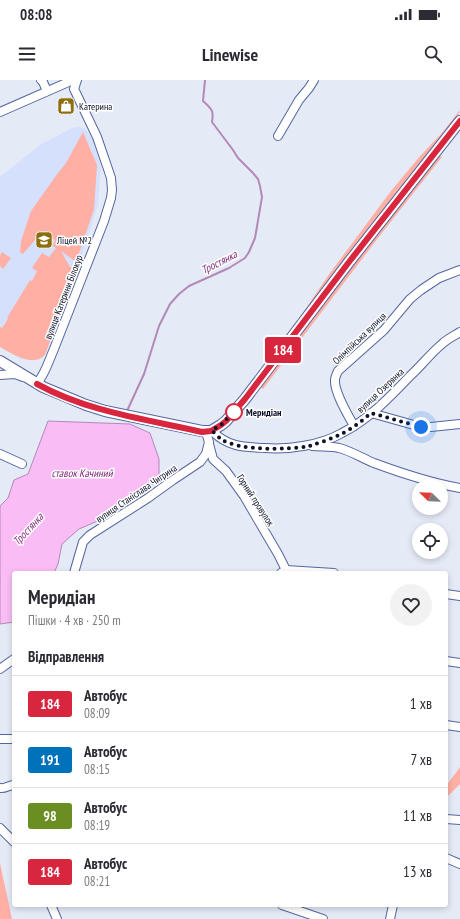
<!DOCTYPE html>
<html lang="uk">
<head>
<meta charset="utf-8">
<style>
  body { margin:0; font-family:"PT Sans Narrow",sans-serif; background:#f2f2f3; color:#2b2b33; height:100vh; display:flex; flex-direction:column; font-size:15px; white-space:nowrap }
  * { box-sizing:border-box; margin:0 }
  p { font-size:13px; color:#7c7c81 }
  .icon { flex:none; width:22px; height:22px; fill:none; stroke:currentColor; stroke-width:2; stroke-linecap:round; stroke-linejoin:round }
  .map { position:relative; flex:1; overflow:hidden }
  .side { position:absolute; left:12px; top:491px; width:436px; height:336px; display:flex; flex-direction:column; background:#fff; border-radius:4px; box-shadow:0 2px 6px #0003 }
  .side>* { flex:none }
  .badge { padding:0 8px; border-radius:3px; font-size:14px; line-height:26px }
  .needle { width:26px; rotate:293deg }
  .buttons { position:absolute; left:412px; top:399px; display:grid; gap:8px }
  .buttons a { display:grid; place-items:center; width:36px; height:36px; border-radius:50%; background:#fff; box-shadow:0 2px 6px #0003; font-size:20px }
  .you { position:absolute; width:20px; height:20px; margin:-10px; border:3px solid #fff; border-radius:50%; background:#1a73e8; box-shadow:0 0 0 6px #1a73e833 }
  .map>.badge { position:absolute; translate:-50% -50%; box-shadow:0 0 0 2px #fff }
  h2 { padding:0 16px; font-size:15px; line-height:36px }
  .round { display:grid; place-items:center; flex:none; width:42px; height:42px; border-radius:21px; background:#f2f2f3 }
  .overview { display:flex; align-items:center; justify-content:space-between; height:68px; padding:0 16px }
  h1 { font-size:19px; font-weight:600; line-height:30px }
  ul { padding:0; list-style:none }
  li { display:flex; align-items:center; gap:12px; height:56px; padding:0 16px; border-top:1px solid #e1e1e2 }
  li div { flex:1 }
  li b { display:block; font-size:15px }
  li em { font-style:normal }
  li .badge { min-width:44px; font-weight:700; text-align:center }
  .status { display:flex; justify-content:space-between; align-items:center; height:28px; padding:0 20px; background:#fff; direction:ltr }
  .status svg { height:11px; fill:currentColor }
  header { display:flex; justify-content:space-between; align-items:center; height:52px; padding:0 16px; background:#fff; font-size:18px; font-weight:600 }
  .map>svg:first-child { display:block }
</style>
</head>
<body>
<div class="status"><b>08:08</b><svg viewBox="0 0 49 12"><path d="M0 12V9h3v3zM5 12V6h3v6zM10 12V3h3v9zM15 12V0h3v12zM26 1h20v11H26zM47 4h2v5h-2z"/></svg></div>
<header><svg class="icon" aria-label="menu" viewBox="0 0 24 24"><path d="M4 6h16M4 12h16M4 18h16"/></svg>Linewise<svg class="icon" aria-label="search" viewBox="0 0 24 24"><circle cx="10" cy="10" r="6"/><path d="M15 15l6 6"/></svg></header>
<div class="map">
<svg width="460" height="839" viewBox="0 0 460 839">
  <rect width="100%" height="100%" fill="#e5eaf7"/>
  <!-- built -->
  <polygon fill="#d5e0fc" points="78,47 84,48 87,51 93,61 101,86 98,124 83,173 46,273 43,277 36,280 21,279 0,267 0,97 40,65 70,49"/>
  <!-- green -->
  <g fill="#ffafa3">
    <polygon points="460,30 459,34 443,54 287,256 330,193 391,111 421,75 442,53"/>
    <path d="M83,52L97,85L94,129L76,182L61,171L70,187L76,190L45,275C33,288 11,273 0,267V247L2,248L8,239L7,238L30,200L32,201L37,191L32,188L42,173L49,177L56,168L51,165H53L55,160L46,154L47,153L35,157V160L23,174L20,172L21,161L31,131L58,93L66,83Z"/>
    <polygon points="437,74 442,77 385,149 263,309 258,306"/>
    <polygon points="2,172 11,178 3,189 0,186 0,176"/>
    <polygon points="460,687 460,704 449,715 446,716 446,706"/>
    <polygon points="0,783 12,839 0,839"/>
  </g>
  <!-- water -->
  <polygon fill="#f9bcf4" stroke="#b289b7" points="48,341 130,344 150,353 159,379 159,400 107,437 79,449 62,464 58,484 54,493 14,493 14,542 0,544 0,426 8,418 14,400 28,394"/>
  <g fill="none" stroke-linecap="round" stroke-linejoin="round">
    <!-- stream -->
    <path stroke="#b289b7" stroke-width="2" d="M127,331L144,294L159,246L170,224L179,214L189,206L229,188L245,178L249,172L255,158L262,117L260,106L258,99L253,93L238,78L233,70L212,42C214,31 212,29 203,21L205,0"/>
    <defs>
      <g id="minor">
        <polyline points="41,0 43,2 47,11"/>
        <polyline points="0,32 73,0"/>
        <polyline points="278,56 299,20 309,8 314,0"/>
        <polyline points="0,295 15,294 23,297"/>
        <path d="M37,303C45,295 49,280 54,269L104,141L111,118L112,110L111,98L108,89L97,57L76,13L74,9L77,0"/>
        <polyline points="371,333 421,347 431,347 460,344"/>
        <path d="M354,346C348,335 334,312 335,300C335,296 337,294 338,291L384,250L410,219L421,210L439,198L460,190"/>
        <path d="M212,351C228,367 243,367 265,368C289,370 321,365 342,353C368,340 390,317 410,296C421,286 431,273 442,264C447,259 454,256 460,252"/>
        <polyline points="209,364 213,379 226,391 244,416 278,474 286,490"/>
        <path d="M312,366C321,367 330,366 339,368C351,371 362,378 374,383C401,393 431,403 460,408"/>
        <polyline points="0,374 22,384"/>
        <polyline points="74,493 83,462 90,455 148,418 173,400 200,382 206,374 209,362 206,352"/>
        <polyline points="281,493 286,490 334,493"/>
        <polyline points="446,514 460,516"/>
        <polyline points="446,581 460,583"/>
        <polyline points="0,589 14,579"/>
        <polyline points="446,645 460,647"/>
        <polyline points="0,659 14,659"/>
        <path d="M0,708C5,709 9,705 14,705"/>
        <polyline points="446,739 460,740"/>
        <polyline points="0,748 14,762"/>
        <polyline points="446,778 460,784"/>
        <polyline points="51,825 57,839"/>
        <polyline points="282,825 323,839"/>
        <polyline points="390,839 393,825"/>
      </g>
      <polyline id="major" points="0,281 43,307 86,325 105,331 202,351 211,351 221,345 226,341 245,319 349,182 460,41"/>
    </defs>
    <!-- minor casing -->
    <use href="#minor" stroke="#54679f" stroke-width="10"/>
    <!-- major casing -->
    <use href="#major" stroke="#54679f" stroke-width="12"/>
    <!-- minor -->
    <use href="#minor" stroke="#fff" stroke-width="8"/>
    <!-- major -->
    <use href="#major" stroke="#fff" stroke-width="10"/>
  </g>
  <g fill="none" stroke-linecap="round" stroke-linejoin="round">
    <defs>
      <path id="line" d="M37,304C88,332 145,339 202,352L211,351L221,345L226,341L245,319L349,182L460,41"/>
    </defs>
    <!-- line casing -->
    <use href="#line" stroke="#fff" stroke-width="9"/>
    <!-- line -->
    <use href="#line" stroke="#d7263d" stroke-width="6"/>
    <!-- walk -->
    <path stroke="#0c132a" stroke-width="4" stroke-dasharray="0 7.2" d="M234,332L235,330L221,345L212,350C214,353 218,357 221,359C238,371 288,370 309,366C319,363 331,359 341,354C352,349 362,341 371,333L421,347"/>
  </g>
  <!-- icons -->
  <defs>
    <symbol id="shop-square" viewBox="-11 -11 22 22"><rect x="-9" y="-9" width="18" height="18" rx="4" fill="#8b6e0f" stroke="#fff"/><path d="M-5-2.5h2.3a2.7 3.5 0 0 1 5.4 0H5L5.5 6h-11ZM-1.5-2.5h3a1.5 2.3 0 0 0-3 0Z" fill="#fff"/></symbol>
    <symbol id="school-square" viewBox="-11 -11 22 22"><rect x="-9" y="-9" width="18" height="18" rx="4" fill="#8b6e0f" stroke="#fff"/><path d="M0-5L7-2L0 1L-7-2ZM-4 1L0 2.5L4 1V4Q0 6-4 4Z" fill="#fff"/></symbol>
  </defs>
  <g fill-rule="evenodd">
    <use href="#shop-square" x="56" y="16" width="20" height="20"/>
    <use href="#school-square" x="34" y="150" width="20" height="20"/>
  </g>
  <!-- markers -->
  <circle fill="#fff" stroke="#d7263d" stroke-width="2" cx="234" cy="332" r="8"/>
  <g text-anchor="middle" stroke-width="3" stroke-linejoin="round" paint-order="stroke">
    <!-- poi labels -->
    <g font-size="10" fill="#0c132a" stroke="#fff" text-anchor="start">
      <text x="79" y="30">Катерина</text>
      <text x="57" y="164">Ліцей №2</text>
    </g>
    <!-- street labels -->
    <g font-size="10" fill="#0c132a" stroke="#fff">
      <text transform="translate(63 217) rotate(-69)" y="4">вулиця Катерини Білокур</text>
      <text transform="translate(359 258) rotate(-44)" y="4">Олімпійська вулиця</text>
      <text transform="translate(380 310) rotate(-43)" y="4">вулиця Озерянка</text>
      <text transform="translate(136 413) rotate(-34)" y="4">вулиця Станіслава Чигрина</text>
      <text transform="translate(256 420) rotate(57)" y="4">Горний провулок</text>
    </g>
    <!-- stop labels -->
    <g font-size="10" font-weight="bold" fill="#0c132a" stroke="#fff" text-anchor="start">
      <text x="246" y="336">Меридіан</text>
    </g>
    <!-- water labels -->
    <g font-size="11" font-style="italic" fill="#812c7e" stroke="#fff">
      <text transform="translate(219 182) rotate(-27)" y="4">Тростянка</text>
      <text x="82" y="397">ставок Качиний</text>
      <text transform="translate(28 449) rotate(-47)" y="4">Тростянка</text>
    </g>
  </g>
</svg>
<div class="buttons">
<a><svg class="needle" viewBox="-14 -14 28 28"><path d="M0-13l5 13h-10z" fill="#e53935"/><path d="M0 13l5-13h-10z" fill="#7c7c81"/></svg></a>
<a><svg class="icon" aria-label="locate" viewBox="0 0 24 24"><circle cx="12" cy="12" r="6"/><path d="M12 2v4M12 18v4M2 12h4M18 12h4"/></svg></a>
</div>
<div class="you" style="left:421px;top:347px"></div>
<b class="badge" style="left:283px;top:270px;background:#d7263d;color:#fff">184</b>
<section class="side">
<div class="overview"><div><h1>Меридіан</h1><p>Пішки · 4 хв · 250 m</p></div><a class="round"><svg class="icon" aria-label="heart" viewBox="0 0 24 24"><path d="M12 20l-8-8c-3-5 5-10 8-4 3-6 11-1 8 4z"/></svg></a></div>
<h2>Відправлення</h2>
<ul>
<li><span class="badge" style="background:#d7263d;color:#fff">184</span><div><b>Автобус</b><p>08:09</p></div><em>1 хв</em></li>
<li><span class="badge" style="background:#0072bc;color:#fff">191</span><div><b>Автобус</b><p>08:15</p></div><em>7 хв</em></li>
<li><span class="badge" style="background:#6b8e23;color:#fff">98</span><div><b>Автобус</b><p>08:19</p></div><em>11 хв</em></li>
<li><span class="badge" style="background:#d7263d;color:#fff">184</span><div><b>Автобус</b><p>08:21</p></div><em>13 хв</em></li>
</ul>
</section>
</div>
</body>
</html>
